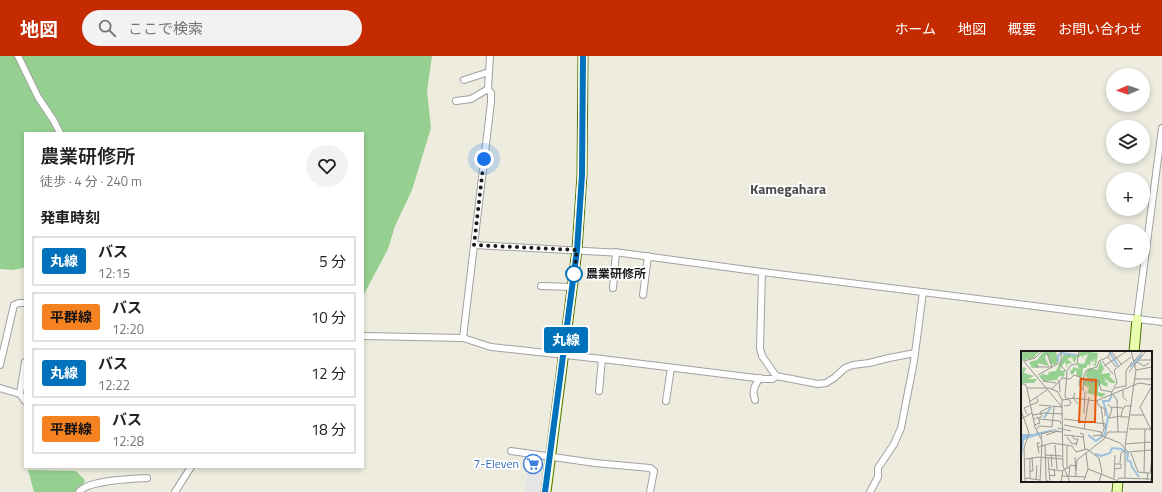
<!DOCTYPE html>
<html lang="ja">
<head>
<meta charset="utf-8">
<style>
  body { margin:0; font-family:"Titillium Web","Noto Sans JP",sans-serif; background:#f2f2f2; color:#222; height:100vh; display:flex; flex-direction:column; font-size:15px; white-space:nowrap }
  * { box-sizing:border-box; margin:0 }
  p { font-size:13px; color:#767676 }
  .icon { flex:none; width:22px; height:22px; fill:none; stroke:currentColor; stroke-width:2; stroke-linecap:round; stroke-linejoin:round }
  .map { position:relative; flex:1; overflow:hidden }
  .side { position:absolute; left:24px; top:76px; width:340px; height:336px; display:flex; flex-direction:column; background:#fff; border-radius:0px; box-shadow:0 2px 6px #0003 }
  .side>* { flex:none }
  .badge { padding:0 8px; border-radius:3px; font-size:14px; line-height:26px }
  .needle { width:26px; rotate:268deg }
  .tools { position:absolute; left:1106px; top:12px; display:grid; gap:8px }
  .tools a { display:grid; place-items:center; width:44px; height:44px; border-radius:50%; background:#fff; box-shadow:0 2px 6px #0003; font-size:20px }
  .you { position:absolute; width:20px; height:20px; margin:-10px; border:3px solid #fff; border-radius:50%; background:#1a73e8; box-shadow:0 0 0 6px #1a73e833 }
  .map>.badge { position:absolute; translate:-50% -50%; box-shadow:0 0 0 2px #fff }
  h2 { padding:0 16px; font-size:15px; line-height:36px }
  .round { display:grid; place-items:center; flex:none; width:42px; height:42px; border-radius:21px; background:#f2f2f2 }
  .summary { display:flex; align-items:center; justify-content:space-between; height:68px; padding:0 16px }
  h1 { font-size:19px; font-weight:600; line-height:30px }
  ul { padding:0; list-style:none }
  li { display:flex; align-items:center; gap:12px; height:50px; margin:0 8px 6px; padding:0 8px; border:2px solid #e0e0e0; border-radius:0px }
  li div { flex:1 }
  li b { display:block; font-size:15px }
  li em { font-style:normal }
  li .badge { min-width:44px; font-weight:700; text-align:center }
  header { display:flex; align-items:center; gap:24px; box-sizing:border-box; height:56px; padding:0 20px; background:#c52b00; color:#fff }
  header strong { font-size:19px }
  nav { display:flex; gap:22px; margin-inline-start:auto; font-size:14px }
  .search { width:280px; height:36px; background:#f2f2f2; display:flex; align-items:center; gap:10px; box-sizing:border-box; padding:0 14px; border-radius:22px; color:#767676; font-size:15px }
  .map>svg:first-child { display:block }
</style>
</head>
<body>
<header>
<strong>地図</strong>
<div class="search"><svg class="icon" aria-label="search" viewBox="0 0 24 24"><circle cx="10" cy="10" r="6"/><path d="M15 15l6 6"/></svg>ここで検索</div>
<nav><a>ホーム</a><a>地図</a><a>概要</a><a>お問い合わせ</a></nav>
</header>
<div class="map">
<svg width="1162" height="436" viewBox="0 0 1162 436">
  <rect width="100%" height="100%" fill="#edecdf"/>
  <!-- forest -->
  <g fill="#95d090">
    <polygon points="0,0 432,0 427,35 431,72 412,134 395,170 388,193 363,240 363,77 25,77 25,209 23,212 13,214 0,213"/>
    <polygon points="28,414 76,415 85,424 81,436 34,436"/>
  </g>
  <!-- parking -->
  <polygon fill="#e6e6e6" points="538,401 545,402 540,436 524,436 527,416 536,417"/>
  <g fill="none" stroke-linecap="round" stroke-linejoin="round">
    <defs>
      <g id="street">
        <polyline points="18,0 38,41 54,65 60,77"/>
        <polyline points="464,24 489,16"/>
        <polyline points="456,45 471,43 488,33"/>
        <polyline points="474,189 622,197 762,216 1162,266"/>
        <polyline points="762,216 760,292 762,300 776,320"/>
        <polyline points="541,230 573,231"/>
        <polyline points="613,232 616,196"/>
        <polyline points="643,239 648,200"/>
        <polyline points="1137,263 1162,72"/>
        <polyline points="363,280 463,282 491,291 602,303 764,323 773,323 776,320 818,328 826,327 834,322 845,312 853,309 869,307 889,302 915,297"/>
        <polyline points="463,282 491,46 491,37 488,33 490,0"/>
        <polyline points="25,306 20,338 25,345"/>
        <polyline points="0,309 14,249 19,247 25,247"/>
        <polyline points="0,332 20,338"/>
        <polyline points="599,335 602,303"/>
        <path d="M755,344C752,335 754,330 760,322"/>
        <polyline points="666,345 671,312"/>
        <polyline points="511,395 595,407 650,412 654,415 650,436"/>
        <path d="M79,436C88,424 132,423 147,422"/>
        <polyline points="175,436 191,411"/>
        <polyline points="870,436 878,421 878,412 894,388 901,372 914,305 923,236"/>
      </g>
      <g id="secondary">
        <polyline points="1134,296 1137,263"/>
        <polyline points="546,436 577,194 582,119 583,0"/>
        <polyline points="1117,436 1118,425"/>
      </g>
    </defs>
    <!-- street casing -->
    <use href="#street" stroke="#a1a1a1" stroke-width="8"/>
    <!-- secondary casing -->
    <use href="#secondary" stroke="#4d7300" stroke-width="11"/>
    <!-- street -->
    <use href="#street" stroke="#fff" stroke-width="6"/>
    <!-- secondary -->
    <use href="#secondary" stroke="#e8fdad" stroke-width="9"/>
  </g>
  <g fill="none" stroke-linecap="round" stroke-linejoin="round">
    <defs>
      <polyline id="line" points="545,436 577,194 582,119 583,0"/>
    </defs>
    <!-- line casing -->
    <use href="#line" stroke="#fff" stroke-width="9"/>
    <!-- line -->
    <use href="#line" stroke="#0072bc" stroke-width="6"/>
    <!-- walk -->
    <polyline stroke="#1a1a1a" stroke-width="4" stroke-dasharray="0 7.2" points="484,103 474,189 577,194 574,218"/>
  </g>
  <!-- icons -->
  <defs>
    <symbol id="supermarket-ring" viewBox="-11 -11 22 22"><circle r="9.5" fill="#fff" stroke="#3f7fe0" stroke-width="1.5"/><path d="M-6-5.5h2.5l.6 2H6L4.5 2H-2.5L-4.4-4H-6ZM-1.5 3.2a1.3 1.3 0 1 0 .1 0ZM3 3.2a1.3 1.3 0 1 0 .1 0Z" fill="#3f7fe0"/></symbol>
  </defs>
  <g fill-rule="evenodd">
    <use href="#supermarket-ring" x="522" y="397" width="22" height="22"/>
  </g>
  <!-- markers -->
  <circle fill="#fff" stroke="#0072bc" stroke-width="2" cx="574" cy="218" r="8"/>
  <g text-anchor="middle" stroke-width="3.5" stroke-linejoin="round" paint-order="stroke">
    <!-- stop labels -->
    <g font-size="12" font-weight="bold" fill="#1a1a1a" stroke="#fff" text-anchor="start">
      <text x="586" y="222">農業研修所</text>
    </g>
    <!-- shop labels -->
    <g font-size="12" fill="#366cbe" stroke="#fff" text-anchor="end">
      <text x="519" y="412">7-Eleven</text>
    </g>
    <!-- quarter labels -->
    <g font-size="14" font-weight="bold" fill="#4d4d4d" stroke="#fff">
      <text x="788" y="138">Kamegahara</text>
    </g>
  </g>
  <!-- overview -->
  <g transform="translate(1021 295)">
    <rect width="131" height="131" fill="#edecdf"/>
    <path d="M0,0H19L12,7L3,9L0,7ZM23,0H35L37,11L34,14L29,13L26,2L24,7L28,15L17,12L18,16L11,17L8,11L16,9ZM61,0L77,2L75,15L72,14L74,12L73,6L72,12L70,9L69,15L67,13L65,17H62L61,26L56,25L55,19L51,24L49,21L53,16L58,18L56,12L63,13L67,3L62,5L63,9L61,5L56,6L53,12L51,6L46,8L51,12L46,13L47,18L44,11L40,16L39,20L44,19L43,26L38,25L36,29L22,30L18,25L24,22L23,24H27L28,21L35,20L43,3L55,5ZM79,10L83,17L80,23L89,22V26L95,32H90L83,27L85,30H83L87,32L86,36L80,33L77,36V41L85,43L81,46L66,42L68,37L63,34L62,30L68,29L65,25L63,27L68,17L77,19ZM2,16L5,17L3,22L13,25L7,28H16L13,32H0Z" fill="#95d090"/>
    <path d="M34,78L42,81L33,79L3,89L0,112V83H14L16,80L15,82Z" fill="#9bc1df"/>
    <path fill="none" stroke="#9bc1df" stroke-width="2" d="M88,0L97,15M37,11V5L40,2L56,4M109,16L121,4M23,67L30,56M67,84L75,90L84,83L87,66L82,50H88L91,44M74,103L80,105L89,102L91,97L100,98L107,103L106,109L110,111L111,116L118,126"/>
    <path fill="none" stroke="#999890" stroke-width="1" d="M90,0L100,13M26,2L31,16M87,6L95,16M0,7L41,56L42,115L49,131M118,9H131M3,10L14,7L21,0M81,10L92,23M113,10L122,0M116,11L123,15L128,12M38,13L46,21L44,46L50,51L49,54L43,55M83,15L106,0M14,16H31M115,19L131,16M46,20L50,14L56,13L58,0M108,21L125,0M17,24L40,11V0M59,27L58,34L62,38M114,28H131M38,29L39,41M63,29L71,31L77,29L80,39L91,41M22,30L35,32M0,33H4L6,37L14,76L21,90L19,131M131,35L119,56L131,81M93,36L96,32L93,19L110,6M6,37H28L37,41L41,49L53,47L75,50L118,32L131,34M31,38L41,27L49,28L53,24L62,27M102,39V46L106,50M62,40L63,24L66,19L76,16L78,10L87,6L90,0M54,42L52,47L57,53M90,43L93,37L105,35V20L111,11M92,43L96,49L97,81M76,50L78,55L84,58V65M8,51L26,39M87,53L91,58L88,67L100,65M18,54L41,56V49M80,56L83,77M90,56L102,57M0,59L8,82L3,97L4,131M63,62L64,40M6,63L3,57L17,51L16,47M12,64L23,62L42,63M108,64H123M109,66H100L101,60L104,55H111M18,67L21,65L19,61L29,56M0,68L11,62M13,68L17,66L19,72L13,74M18,68L39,70L40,73M43,68L85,73L80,85M43,74L80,81L81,83M37,77L50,80M16,78L18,75L31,76L33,56M63,78L68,46M108,78H130M59,82L62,83L64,99M25,84L37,80M43,84L62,86M51,84L53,88H57L55,95M72,85L79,84L99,92L107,101L131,99M46,86L51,93L56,92M21,87L20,83L31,80L41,81M104,93L131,91M24,94L25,129L28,131M34,94L36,118M17,96L31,92L51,95L55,101L66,98L78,107L81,121L78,131M18,102L16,92H19M110,102L117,121L127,122L126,129M30,103L31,116M24,104L41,105M54,106L55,126M9,107V128M27,107L29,131M4,108L18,106L41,108M99,112L100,102L103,100M94,113H100V117L94,118M46,117V95M28,118L41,120M67,118L95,129M8,120H12L11,106M55,120L56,109L83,88L87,81H106M123,122L124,78M127,122H129L131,108M28,124L34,125L33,118M41,125L65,126M48,125L49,114L55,115M4,127L19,129M93,127L94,104M104,127V95L115,19L110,0M15,128L16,114M63,129L67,118L65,102M40,131L42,119L49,116M95,131L98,127L131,128"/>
    <path fill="#e8590c" fill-opacity="0.15" stroke="#e8590c" stroke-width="2" d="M60,28L75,29L74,71H58Z"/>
    <rect width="131" height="131" fill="none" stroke="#1a1a1a" stroke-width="2"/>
  </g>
</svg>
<div class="tools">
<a><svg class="needle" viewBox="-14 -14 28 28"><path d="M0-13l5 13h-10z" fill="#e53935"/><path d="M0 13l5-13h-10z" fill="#767676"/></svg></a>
<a><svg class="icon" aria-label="layers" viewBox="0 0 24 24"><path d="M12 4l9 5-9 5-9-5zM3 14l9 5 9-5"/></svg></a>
<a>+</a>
<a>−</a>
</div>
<div class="you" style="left:484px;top:103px"></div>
<b class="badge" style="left:566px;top:284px;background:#0072bc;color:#fff">丸線</b>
<section class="side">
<div class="summary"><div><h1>農業研修所</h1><p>徒歩 · 4 分 · 240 m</p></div><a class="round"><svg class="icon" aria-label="heart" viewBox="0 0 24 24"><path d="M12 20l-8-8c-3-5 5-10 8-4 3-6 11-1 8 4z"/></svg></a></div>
<h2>発車時刻</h2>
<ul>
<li><span class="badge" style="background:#0072bc;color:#fff">丸線</span><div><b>バス</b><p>12:15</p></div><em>5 分</em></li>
<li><span class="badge" style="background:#f58220;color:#111">平群線</span><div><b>バス</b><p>12:20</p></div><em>10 分</em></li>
<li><span class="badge" style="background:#0072bc;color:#fff">丸線</span><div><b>バス</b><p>12:22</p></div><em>12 分</em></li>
<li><span class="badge" style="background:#f58220;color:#111">平群線</span><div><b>バス</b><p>12:28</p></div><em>18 分</em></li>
</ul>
</section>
</div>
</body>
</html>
